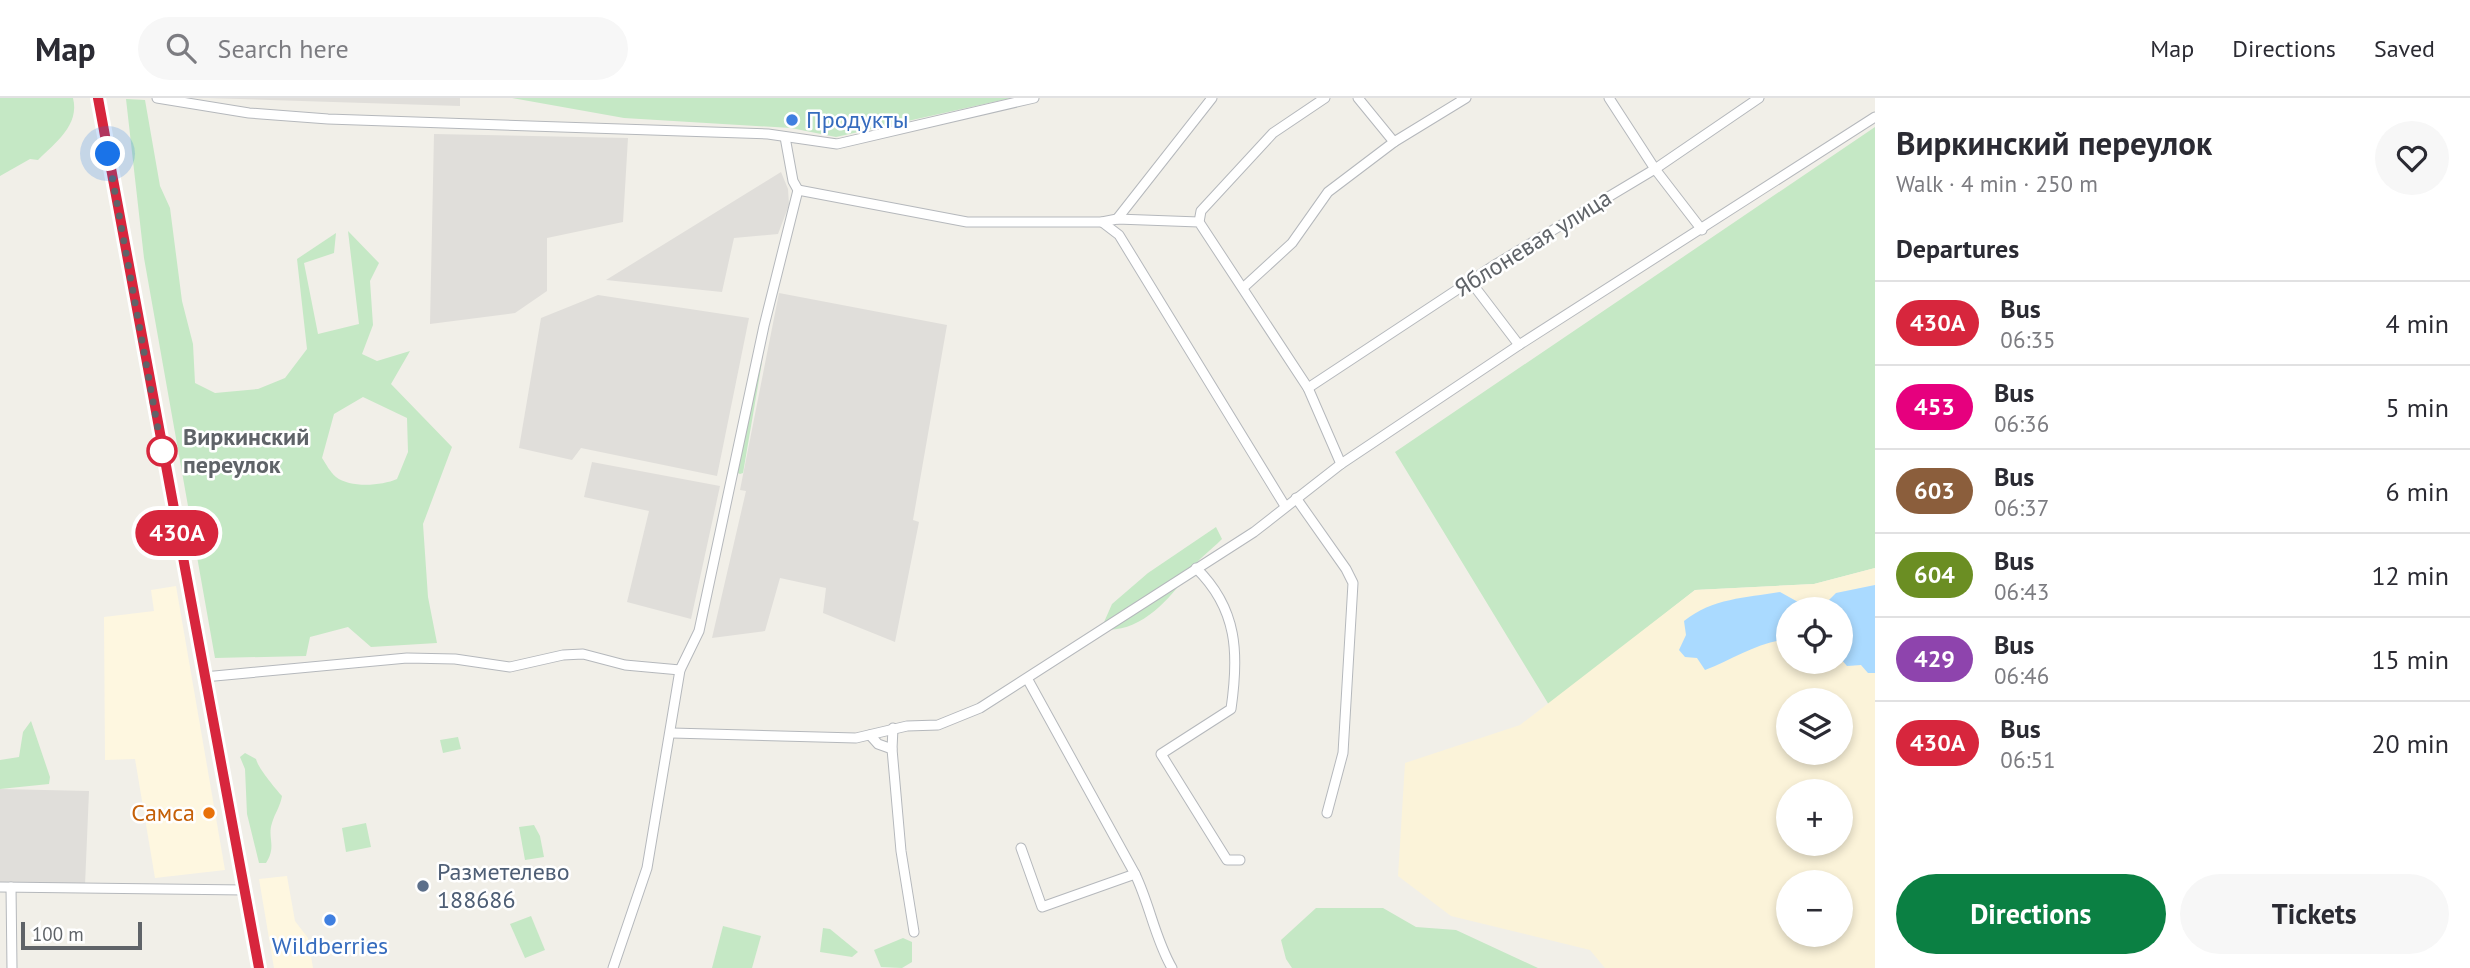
<!DOCTYPE html>
<html lang="en">
<head>
<meta charset="utf-8">
<style>
  body { margin:0; font-family:"PT Sans",sans-serif; background:#f7f7f7; color:#2b2b33; height:100vh; display:flex; flex-direction:column; font-size:26px; white-space:nowrap }
  * { box-sizing:border-box; margin:0 }
  p { font-size:23px; color:#7c7c81 }
  .icon { flex:none; width:38px; height:38px; fill:none; stroke:currentColor; stroke-width:2; stroke-linecap:round; stroke-linejoin:round }
  .map { position:relative; flex:1; overflow:hidden }
  .details { display:flex; flex-direction:column; background:#fff; width:595px }
  .details>* { flex:none }
  .badge { padding:0 14px; border-radius:23px; font-size:24px; line-height:46px }
  .buttons { position:absolute; left:1776px; top:499px; display:grid; gap:14px }
  .buttons a { display:grid; place-items:center; width:77px; height:77px; border-radius:50%; background:#fff; box-shadow:0 4px 10px #0003; font-size:35px }
  .scale { position:absolute; left:21px; bottom:18px; width:121px; box-sizing:border-box; padding-left:7px; border:4px solid #5f6368; border-top:0; font-size:19px; line-height:24px; white-space:nowrap; color:#5f6368; -webkit-text-stroke:5px #fff; paint-order:stroke }
  .you { position:absolute; width:35px; height:35px; margin:-18px; border:5px solid #fff; border-radius:50%; background:#1a73e8; box-shadow:0 0 0 10px #1a73e833 }
  .map>.badge { position:absolute; translate:-50% -50%; box-shadow:0 0 0 4px #fff }
  h2 { padding:0 21px; font-size:26px; line-height:63px }
  .round { display:grid; place-items:center; flex:none; width:74px; height:74px; border-radius:37px; background:#f7f7f7 }
  .head { display:flex; align-items:center; justify-content:space-between; height:119px; padding:0 21px }
  h1 { font-size:33px; font-weight:600; line-height:52px }
  .action { display:flex; gap:14px; margin-top:auto; padding:14px 21px }
  .action a { flex:1; height:80px; border-radius:42px; background:#0b8043; color:#fff; font-size:28px; font-weight:600; line-height:80px; text-align:center }
  .action a+a { background:#f7f7f7; color:#2b2b33 }
  ul { padding:0; list-style:none }
  li { display:flex; align-items:center; gap:21px; height:84px; padding:0 21px; border-top:2px solid #e1e1e2 }
  li div { flex:1 }
  li b { display:block; font-size:26px }
  li em { font-style:normal }
  li .badge { min-width:77px; font-weight:700; text-align:center }
  header { display:flex; align-items:center; gap:42px; box-sizing:border-box; height:98px; padding:0 35px; background:#fff; border-bottom:2px solid #e1e1e2 }
  header strong { font-size:33px }
  nav { display:flex; gap:38px; margin-inline-start:auto; font-size:24px }
  .search { width:490px; height:63px; background:#f7f7f7; display:flex; align-items:center; gap:18px; box-sizing:border-box; padding:0 24px; border-radius:38px; color:#7c7c81; font-size:26px }
  main { display:flex; flex:1; min-height:0 }
  .map>svg:first-child { display:block }
</style>
</head>
<body>
<header>
<strong>Map</strong>
<div class="search"><svg class="icon" aria-label="search" viewBox="0 0 24 24"><circle cx="10" cy="10" r="6"/><path d="M15 15l6 6"/></svg>Search here</div>
<nav><a>Map</a><a>Directions</a><a>Saved</a></nav>
</header>
<main>
<div class="map">
<svg width="1875" height="870" viewBox="0 0 1875 870">
  <rect width="100%" height="100%" fill="#f1efe8"/>
  <!-- commercial -->
  <g fill="#fef7e0">
    <polygon points="176,488 225,772 155,780 135,661 105,662 104,519 154,513 151,492"/>
    <polygon points="287,778 295,823 308,840 313,870 274,870 259,781"/>
  </g>
  <!-- industrial -->
  <g fill="#e0deda">
    <polygon points="208,0 460,0 460,8"/>
    <polygon points="434,36 628,40 623,124 547,140 547,193 515,215 430,226"/>
    <polygon points="781,74 788,91 789,107 778,136 734,140 722,194 606,182"/>
    <polygon points="779,195 947,227 913,422 919,424 895,544 823,515 826,490 780,480 765,533 712,540 746,393 740,392"/>
    <polygon points="598,197 749,220 717,378 581,350 572,362 519,350 541,220"/>
    <polygon points="592,364 720,388 691,521 627,504 649,413 584,399"/>
    <polygon points="0,691 89,693 85,787 0,785"/>
  </g>
  <!-- green -->
  <g fill="#c5e8c5" fill-rule="evenodd">
    <path d="M0,0H73C80,27 55,45 38,62L30,61L0,78Z"/>
    <polygon points="512,0 1011,0 836,39 791,30 624,20"/>
    <path d="M126,1L145,2L160,88L170,110L182,203L193,246L195,285L215,295L258,291L285,280L307,251L297,161L336,135L334,155L304,165L318,236L359,226L348,133L379,165L370,183L373,227L362,256L377,263L410,253L391,286L452,349L423,426L428,499L437,545L371,549L348,529L310,539L306,558L215,560L144,160ZM363,299L407,320L408,354L397,381C381,388 350,390 336,379C330,374 326,366 322,360L334,316Z"/>
    <polygon points="1875,29 1875,470 1814,486 1695,492 1549,607 1395,354"/>
    <polygon points="762,264 743,375 740,376 736,374 758,265"/>
    <path d="M1216,429L1222,441C1211,452 1196,463 1187,476C1169,503 1137,537 1101,531L1112,506L1148,475Z"/>
    <polygon points="31,623 50,679 49,686 0,691 0,662 19,659 23,634"/>
    <polygon points="458,639 461,651 443,655 440,642"/>
    <path d="M245,655L256,661C258,670 275,690 282,698C280,709 275,715 272,725C267,740 277,748 266,765H259L247,716L245,671L240,659Z"/>
    <polygon points="366,725 371,749 346,754 342,730"/>
    <polygon points="534,727 540,738 544,759 525,762 519,729"/>
    <polygon points="1316,810 1383,810 1416,829 1456,832 1538,870 1292,870 1286,861 1281,842"/>
    <polygon points="531,818 545,852 525,860 510,826"/>
    <polygon points="723,828 761,838 752,870 712,870"/>
    <polygon points="823,830 830,831 858,854 852,859 820,854"/>
    <polygon points="903,840 912,844 912,864 902,870 881,869 874,852"/>
  </g>
  <!-- sand -->
  <path fill="#fbf3d9" fill-rule="evenodd" d="M1875,470V487L1836,495L1820,511H1803L1798,504L1780,494L1759,497L1686,537L1679,552L1720,566C1740,554 1765,543 1788,541V564H1841V561L1847,568L1861,567L1868,575H1875V870H1605L1590,852L1451,818L1398,778L1405,665L1520,627L1695,492L1814,486ZM1788,602H1841V654H1788ZM1788,693H1841V746H1788ZM1788,784H1841V836H1788Z"/>
  <!-- water -->
  <g fill="#aadaff">
    <polygon points="1875,487 1875,575 1868,575 1861,567 1847,568 1841,561 1841,511 1820,511 1836,495"/>
    <path d="M1780,494L1798,504L1803,511H1788V541C1758,544 1733,561 1705,572L1697,560L1685,559L1679,552L1686,537L1684,523C1713,500 1745,500 1780,494Z"/>
  </g>
  <g fill="none" stroke-linecap="round" stroke-linejoin="round">
    <defs>
      <g id="minor">
        <polyline points="157,0 249,15 328,21 768,36 837,46 1034,0"/>
        <polyline points="1358,0 1394,44"/>
        <polyline points="1609,0 1655,71 1702,132"/>
        <polyline points="798,92 967,124 1102,124 1117,121 1199,124 1308,290 1341,366"/>
        <polyline points="1117,121 1212,0"/>
        <polyline points="1102,124 1119,137 1285,408"/>
        <polyline points="1199,124 1201,113 1273,35 1325,0"/>
        <polyline points="1471,184 1519,247"/>
        <polyline points="1244,189 1292,145 1328,94 1394,44 1466,0"/>
        <polyline points="1308,290 1493,168 1655,71 1759,0"/>
        <polyline points="1296,400 1346,471 1353,485 1343,655 1327,715"/>
        <path d="M1196,470C1238,511 1239,556 1231,611L1161,656L1227,762H1240"/>
        <polyline points="204,579 407,560 455,561 510,569 563,557 583,556 625,567 680,572"/>
        <path d="M1028,582L1135,776C1150,807 1155,841 1172,870"/>
        <polyline points="893,630 892,651 901,753 914,834"/>
        <polyline points="672,635 856,640 907,628 938,627 980,610 1254,434 1341,366 1519,247 1875,19"/>
        <polyline points="870,637 878,646 892,651"/>
        <polyline points="1021,750 1042,809 1135,776"/>
        <polyline points="0,789 245,792"/>
        <polyline points="11,789 12,870"/>
        <polyline points="613,870 647,770 680,572 699,533 764,228 798,92 793,83 785,39"/>
      </g>
      <polyline id="major" points="98,0 259,870"/>
    </defs>
    <!-- minor casing -->
    <use href="#minor" stroke="#b5b8bc" stroke-width="11"/>
    <!-- major casing -->
    <use href="#major" stroke="#f2c960" stroke-width="13"/>
    <!-- minor -->
    <use href="#minor" stroke="#fff" stroke-width="9"/>
    <!-- major -->
    <use href="#major" stroke="#fff2af" stroke-width="10"/>
  </g>
  <g fill="none" stroke-linecap="round" stroke-linejoin="round">
    <defs>
      <polyline id="line" points="98,0 259,870"/>
    </defs>
    <!-- line casing -->
    <use href="#line" stroke="#fff" stroke-width="16"/>
    <!-- line -->
    <use href="#line" stroke="#d7263d" stroke-width="10"/>
    <!-- walk -->
    <polyline stroke="#5f6368" stroke-width="7" stroke-dasharray="0 12.6" points="108,56 162,353"/>
  </g>
  <!-- markers -->
  <g fill="#3f7fe0" stroke="#fff" stroke-width="2.5">
    <circle cx="792" cy="22" r="7"/>
    <circle cx="330" cy="822" r="7"/>
  </g>
  <circle fill="#fff" stroke="#d7263d" stroke-width="3.5" cx="162" cy="353" r="14"/>
  <circle fill="#e8710a" stroke="#fff" stroke-width="2.5" cx="209" cy="715" r="7"/>
  <circle fill="#5c6f8a" stroke="#fff" stroke-width="2.5" cx="423" cy="788" r="7"/>
  <g text-anchor="middle" stroke-width="5" stroke-linejoin="round" paint-order="stroke">
    <!-- shop labels -->
    <g font-size="24" fill="#366cbe" stroke="#fff" text-anchor="start">
      <text x="806" y="30">Продукты</text>
      <text x="330" y="856" text-anchor="middle">Wildberries</text>
    </g>
    <!-- street labels -->
    <g font-size="24" fill="#5f6368" stroke="#fff">
      <text transform="translate(1533 145) rotate(-32)" y="8">Яблоневая улица</text>
    </g>
    <!-- stop labels -->
    <g font-size="24" font-weight="bold" fill="#5f6368" stroke="#fff" text-anchor="start">
      <text x="183" y="347">Виркинский<tspan x="183" dy="28">переулок</tspan></text>
    </g>
    <!-- food labels -->
    <g font-size="24" fill="#c56008" stroke="#fff" text-anchor="end">
      <text x="195" y="723">Самса</text>
    </g>
    <!-- service labels -->
    <g font-size="24" fill="#4e5e75" stroke="#fff" text-anchor="start">
      <text x="437" y="782">Разметелево<tspan x="437" dy="28">188686</tspan></text>
    </g>
  </g>
</svg>
<div class="buttons">
<a><svg class="icon" aria-label="locate" viewBox="0 0 24 24"><circle cx="12" cy="12" r="6"/><path d="M12 2v4M12 18v4M2 12h4M18 12h4"/></svg></a>
<a><svg class="icon" aria-label="layers" viewBox="0 0 24 24"><path d="M12 4l9 5-9 5-9-5zM3 14l9 5 9-5"/></svg></a>
<a>+</a>
<a>−</a>
</div>
<div class="scale">100 m</div>
<div class="you" style="left:108px;top:56px"></div>
<b class="badge" style="left:177px;top:435px;background:#d7263d;color:#fff">430А</b>
</div>
<section class="details">
<div class="head"><div><h1>Виркинский переулок</h1><p>Walk · 4 min · 250 m</p></div><a class="round"><svg class="icon" aria-label="heart" viewBox="0 0 24 24"><path d="M12 20l-8-8c-3-5 5-10 8-4 3-6 11-1 8 4z"/></svg></a></div>
<h2>Departures</h2>
<ul>
<li><span class="badge" style="background:#d7263d;color:#fff">430А</span><div><b>Bus</b><p>06:35</p></div><em>4 min</em></li>
<li><span class="badge" style="background:#e6007e;color:#fff">453</span><div><b>Bus</b><p>06:36</p></div><em>5 min</em></li>
<li><span class="badge" style="background:#8b5e3c;color:#fff">603</span><div><b>Bus</b><p>06:37</p></div><em>6 min</em></li>
<li><span class="badge" style="background:#6b8e23;color:#fff">604</span><div><b>Bus</b><p>06:43</p></div><em>12 min</em></li>
<li><span class="badge" style="background:#8e44ad;color:#fff">429</span><div><b>Bus</b><p>06:46</p></div><em>15 min</em></li>
<li><span class="badge" style="background:#d7263d;color:#fff">430А</span><div><b>Bus</b><p>06:51</p></div><em>20 min</em></li>
</ul>
<div class="action"><a>Directions</a><a>Tickets</a></div>
</section>
</main>
</body>
</html>
